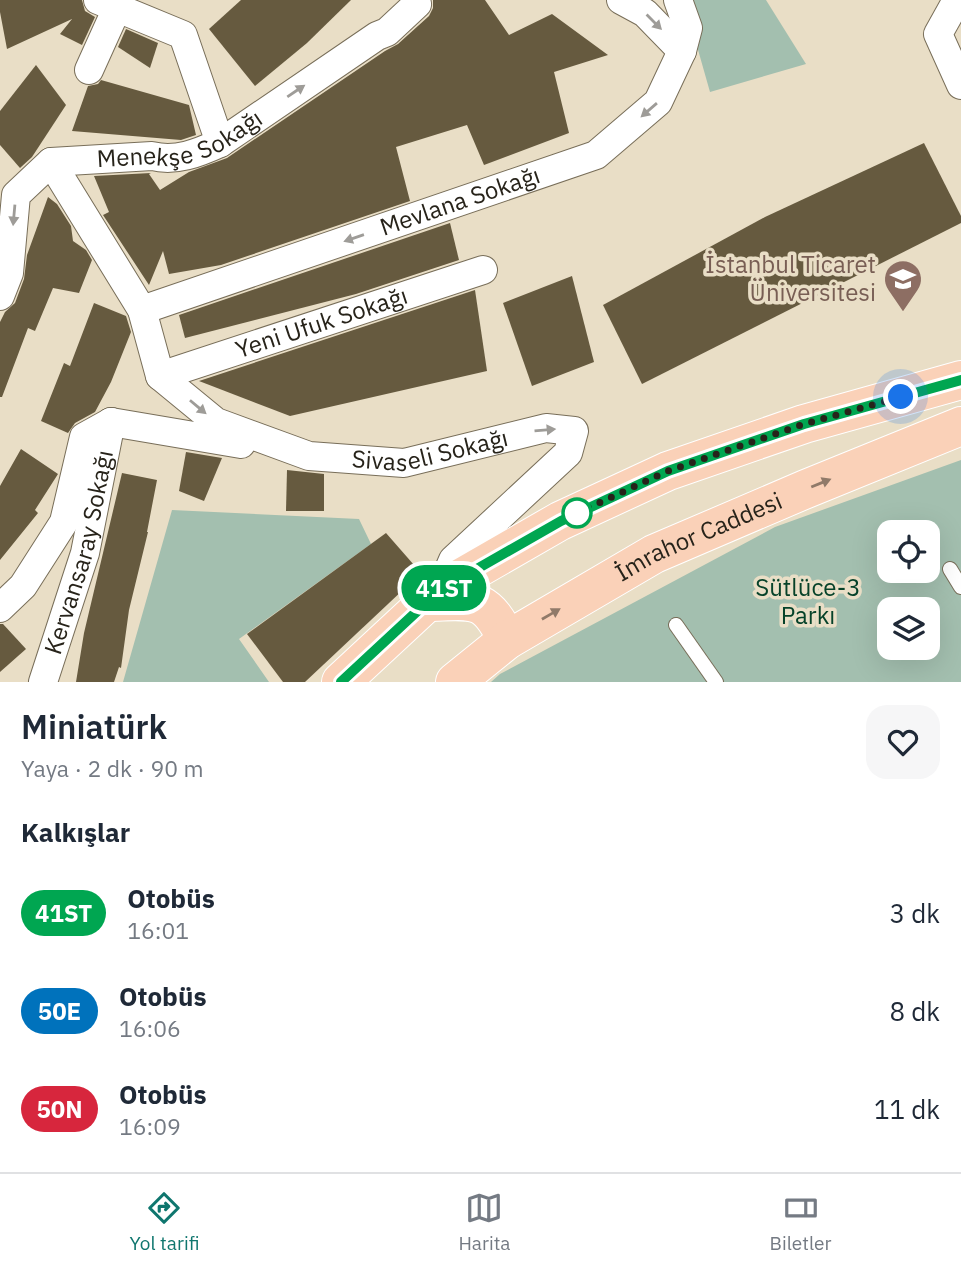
<!DOCTYPE html>
<html lang="tr">
<head>
<meta charset="utf-8">
<style>
  body { margin:0; font-family:"IBM Plex Sans",sans-serif; background:#f6f6f7; color:#1f2937; height:100vh; display:flex; flex-direction:column; font-size:26px; white-space:nowrap }
  * { box-sizing:border-box; margin:0 }
  p { font-size:23px; color:#747a83 }
  .icon { flex:none; width:38px; height:38px; fill:none; stroke:currentColor; stroke-width:2; stroke-linecap:round; stroke-linejoin:round }
  .map { position:relative; height:682px; overflow:hidden }
  .panel { display:flex; flex-direction:column; background:#fff; flex:1 }
  .panel>* { flex:none }
  .badge { padding:0 14px; border-radius:23px; font-size:24px; line-height:46px }
  .controls { position:absolute; left:877px; top:520px; display:grid; gap:14px }
  .controls a { display:grid; place-items:center; width:63px; height:63px; border-radius:14px; background:#fff; box-shadow:0 7px 28px #0002; font-size:35px }
  .you { position:absolute; width:35px; height:35px; margin:-18px; border:5px solid #fff; border-radius:50%; background:#1a73e8; box-shadow:0 0 0 10px #1a73e833 }
  .map>.badge { position:absolute; translate:-50% -50%; box-shadow:0 0 0 4px #fff }
  h2 { padding:0 21px; font-size:26px; line-height:63px }
  .round { display:grid; place-items:center; flex:none; width:74px; height:74px; border-radius:21px; background:#f6f6f7 }
  .summary { display:flex; align-items:center; justify-content:space-between; height:119px; padding:0 21px }
  h1 { font-size:33px; font-weight:600; line-height:52px }
  ul { padding:0; list-style:none }
  li { display:flex; align-items:center; gap:21px; height:98px; padding:0 21px }
  li div { flex:1 }
  li b { display:block; font-size:26px }
  li em { font-style:normal }
  li .badge { min-width:77px; font-weight:700; text-align:center }
  .menu { display:flex; justify-content:space-around; align-items:center; height:98px; border-top:2px solid #e0e1e3; background:#fff; font-size:19px; color:#747a83 }
  .menu a { display:grid; justify-items:center; gap:4px }
  .menu .selected { color:#0f766e }
  .map>svg:first-child { display:block }
</style>
</head>
<body>
<div class="map">
<svg width="961" height="682" viewBox="0 0 961 682">
  <rect width="100%" height="100%" fill="#e9dec6"/>
  <!-- green -->
  <g fill="#a3bfaf" fill-rule="evenodd">
    <polygon points="681,0 766,0 806,64 710,92 685,4"/>
    <path d="M961,460V682H491L500,674L775,527ZM889,532H928V570H889ZM889,609H928V648H889Z"/>
    <polygon points="172,510 359,519 371,544 239,639 269,682 123,682"/>
  </g>
  <!-- building -->
  <g fill="#665a3f">
    <polygon points="0,0 82,0 85,11 95,17 82,45 60,34 72,19 7,49 0,12"/>
    <polygon points="241,0 351,0 307,43 255,86 209,29"/>
    <polygon points="433,0 485,0 509,35 552,14 608,55 554,72 569,133 484,165 467,125 396,147 410,201 221,265 169,274 163,251 149,285 103,215 109,212 94,176 151,173 149,174 160,190 189,172 227,158 385,51 398,44 429,16 433,8"/>
    <polygon points="126,29 158,43 150,68 118,47"/>
    <polygon points="36,65 66,105 32,157 20,168 0,145 0,111"/>
    <polygon points="101,80 189,105 196,135 181,140 72,131 88,86 98,84"/>
    <polygon points="924,143 961,216 961,223 642,384 603,305 765,217"/>
    <polygon points="48,197 57,204 71,226 73,241 86,250 92,260 79,293 53,288 35,331 28,328 2,397 0,397 0,322 5,312 15,303 24,279 27,255"/>
    <polygon points="450,223 459,260 356,294 185,338 179,315"/>
    <polygon points="572,276 594,362 532,386 503,303"/>
    <polygon points="475,290 487,371 290,416 199,381"/>
    <polygon points="94,303 126,316 131,332 111,382 95,412 75,423 68,433 41,421 64,363 70,366"/>
    <polygon points="21,449 58,474 35,510 38,513 0,560 0,486"/>
    <polygon points="186,452 222,458 204,501 179,491"/>
    <polygon points="287,470 324,474 324,511 286,511"/>
    <polygon points="122,473 157,480 147,532 148,532 129,610 121,668 119,667 114,682 76,682 84,633"/>
    <polygon points="386,533 421,573 305,682 283,682 247,634"/>
    <polygon points="0,624 3,624 26,649 0,672"/>
  </g>
  <g fill="none" stroke-linecap="round" stroke-linejoin="round">
    <defs>
      <g id="lane">
        <polyline points="950,569 961,587"/>
        <polyline points="676,625 716,682"/>
      </g>
      <g id="street">
        <polyline points="98,0 183,35 220,143"/>
        <polyline points="621,0 645,13 682,51"/>
        <polyline points="957,0 938,34 961,85"/>
        <polyline points="89,70 117,8"/>
        <path id="s1" d="M51,162L142,310L160,376L216,422L309,456L404,463L546,428L574,431L568,453L453,560L440,590"/>
        <path id="s2" d="M0,296L9,273L16,195L51,162L152,156C176,162 198,153 220,143L377,36L387,32L417,4L416,0"/>
        <path id="s3" d="M142,310L596,155L658,102L682,51L688,28L678,0"/>
        <path id="s4" d="M160,376L483,270"/>
        <polyline points="111,422 241,444"/>
        <polyline points="0,608 23,586 64,522 84,437 111,422"/>
        <path id="s5" d="M43,682L85,553L111,422"/>
      </g>
      <g id="primary">
        <path d="M427,602C474,601 485,594 507,640"/>
        <polyline points="341,682 440,590 560,521 668,471 804,424 961,380"/>
        <path id="s6" d="M455,682L507,640L654,554L806,489L961,426"/>
      </g>
    </defs>
    <!-- lane casing -->
    <use href="#lane" stroke="#786e59" stroke-width="16"/>
    <!-- street casing -->
    <use href="#street" stroke="#786e59" stroke-width="30"/>
    <!-- primary casing -->
    <use href="#primary" stroke="#fff" stroke-width="40"/>
    <!-- lane -->
    <use href="#lane" stroke="#fff" stroke-width="14"/>
    <!-- street -->
    <use href="#street" stroke="#fff" stroke-width="28"/>
    <!-- primary -->
    <use href="#primary" stroke="#fad1b8" stroke-width="38"/>
  </g>
  <!-- one-way arrows -->
  <defs><path id="oneway-solid" d="M-6-.8H1V-3.2L6.5 0L1 3.2V.8H-6Z" transform="scale(1.75)"/></defs>
  <g fill="#9e9c98">
    <use href="#oneway-solid" transform="translate(654 22) rotate(45)"/>
    <use href="#oneway-solid" transform="translate(296 91) rotate(-34)"/>
    <use href="#oneway-solid" transform="translate(649 110) rotate(139)"/>
    <use href="#oneway-solid" transform="translate(14 215) rotate(95)"/>
    <use href="#oneway-solid" transform="translate(354 238) rotate(161)"/>
    <use href="#oneway-solid" transform="translate(198 407) rotate(40)"/>
    <use href="#oneway-solid" transform="translate(545 430) rotate(-5)"/>
  </g>
  <g fill="#907a69">
    <use href="#oneway-solid" transform="translate(821 483) rotate(-22)"/>
    <use href="#oneway-solid" transform="translate(551 614) rotate(-30)"/>
  </g>
  <g fill="none" stroke-linecap="round" stroke-linejoin="round">
    <defs>
      <polyline id="line" points="341,682 440,590 561,521 668,471 804,424 961,380"/>
    </defs>
    <!-- line casing -->
    <use href="#line" stroke="#fff" stroke-width="16"/>
    <!-- line -->
    <use href="#line" stroke="#00a651" stroke-width="10"/>
    <!-- walk -->
    <polyline stroke="#27231a" stroke-width="7" stroke-dasharray="0 12.6" points="577,513 668,471 804,424 901,397"/>
  </g>
  <!-- icons -->
  <defs>
    <symbol id="university-pin" viewBox="-11 -11 22 30"><path d="M0 17L-7.5 6A9.5 9.5 0 1 1 7.5 6Z" fill="#8d6e63" stroke="#e9dec6"/><path d="M0-5L7-2L0 1L-7-2ZM-4 1L0 2.5L4 1V4Q0 6-4 4Z" fill="#fff"/></symbol>
  </defs>
  <g fill-rule="evenodd">
    <use href="#university-pin" x="881" y="257" width="44" height="60"/>
  </g>
  <!-- markers -->
  <circle fill="#fff" stroke="#00a651" stroke-width="3.5" cx="577" cy="513" r="14"/>
  <g text-anchor="middle" stroke-width="7" stroke-linejoin="round" paint-order="stroke">
    <!-- street labels -->
    <g font-size="24" fill="#27231a" stroke="#e9dec6">
      <text dy="8" stroke="none"><textPath href="#s2" startOffset="284">Menekşe Sokağı</textPath></text>
      <text dy="8" stroke="none"><textPath href="#s3" startOffset="336">Mevlana Sokağı</textPath></text>
      <text dy="8" stroke="none"><textPath href="#s4" startOffset="170">Yeni Ufuk Sokağı</textPath></text>
      <text dy="8" stroke="none"><textPath href="#s1" startOffset="536">Sivaseli Sokağı</textPath></text>
      <text dy="8" stroke="none"><textPath href="#s6" startOffset="285">İmrahor Caddesi</textPath></text>
      <text dy="8" stroke="none"><textPath href="#s5" startOffset="135">Kervansaray Sokağı</textPath></text>
    </g>
    <!-- education labels -->
    <g font-size="24" fill="#785e54" stroke="#e9dec6" text-anchor="end">
      <text x="876" y="273">İstanbul Ticaret<tspan x="876" dy="28">Üniversitesi</tspan></text>
    </g>
    <!-- park labels -->
    <g font-size="24" fill="#064229" stroke="#e9dec6">
      <text x="808" y="596">Sütlüce-3<tspan x="808" dy="28">Parkı</tspan></text>
    </g>
  </g>
</svg>
<div class="controls">
<a><svg class="icon" aria-label="locate" viewBox="0 0 24 24"><circle cx="12" cy="12" r="6"/><path d="M12 2v4M12 18v4M2 12h4M18 12h4"/></svg></a>
<a><svg class="icon" aria-label="layers" viewBox="0 0 24 24"><path d="M12 4l9 5-9 5-9-5zM3 14l9 5 9-5"/></svg></a>
</div>
<div class="you" style="left:901px;top:397px"></div>
<b class="badge" style="left:444px;top:588px;background:#00a651;color:#fff">41ST</b>
</div>
<section class="panel">
<div class="summary"><div><h1>Miniatürk</h1><p>Yaya · 2 dk · 90 m</p></div><a class="round"><svg class="icon" aria-label="heart" viewBox="0 0 24 24"><path d="M12 20l-8-8c-3-5 5-10 8-4 3-6 11-1 8 4z"/></svg></a></div>
<h2>Kalkışlar</h2>
<ul>
<li><span class="badge" style="background:#00a651;color:#fff">41ST</span><div><b>Otobüs</b><p>16:01</p></div><em>3 dk</em></li>
<li><span class="badge" style="background:#0072bc;color:#fff">50E</span><div><b>Otobüs</b><p>16:06</p></div><em>8 dk</em></li>
<li><span class="badge" style="background:#d7263d;color:#fff">50N</span><div><b>Otobüs</b><p>16:09</p></div><em>11 dk</em></li>
</ul>
</section>
<nav class="menu">
<a class="selected"><svg class="icon" aria-label="directions" viewBox="0 0 24 24"><path d="M12 3l9 9-9 9-9-9zM9 14v-3h6M13 9l2 2-2 2"/></svg>Yol tarifi</a>
<a><svg class="icon" aria-label="map" viewBox="0 0 24 24"><path d="M3 6l6-2 6 2 6-2v14l-6 2-6-2-6 2zM9 4v14M15 6v14"/></svg>Harita</a>
<a><svg class="icon" aria-label="tickets" viewBox="0 0 24 24"><path d="M3 7h18v10H3zM15 7v10"/></svg>Biletler</a>
</nav>
</body>
</html>
